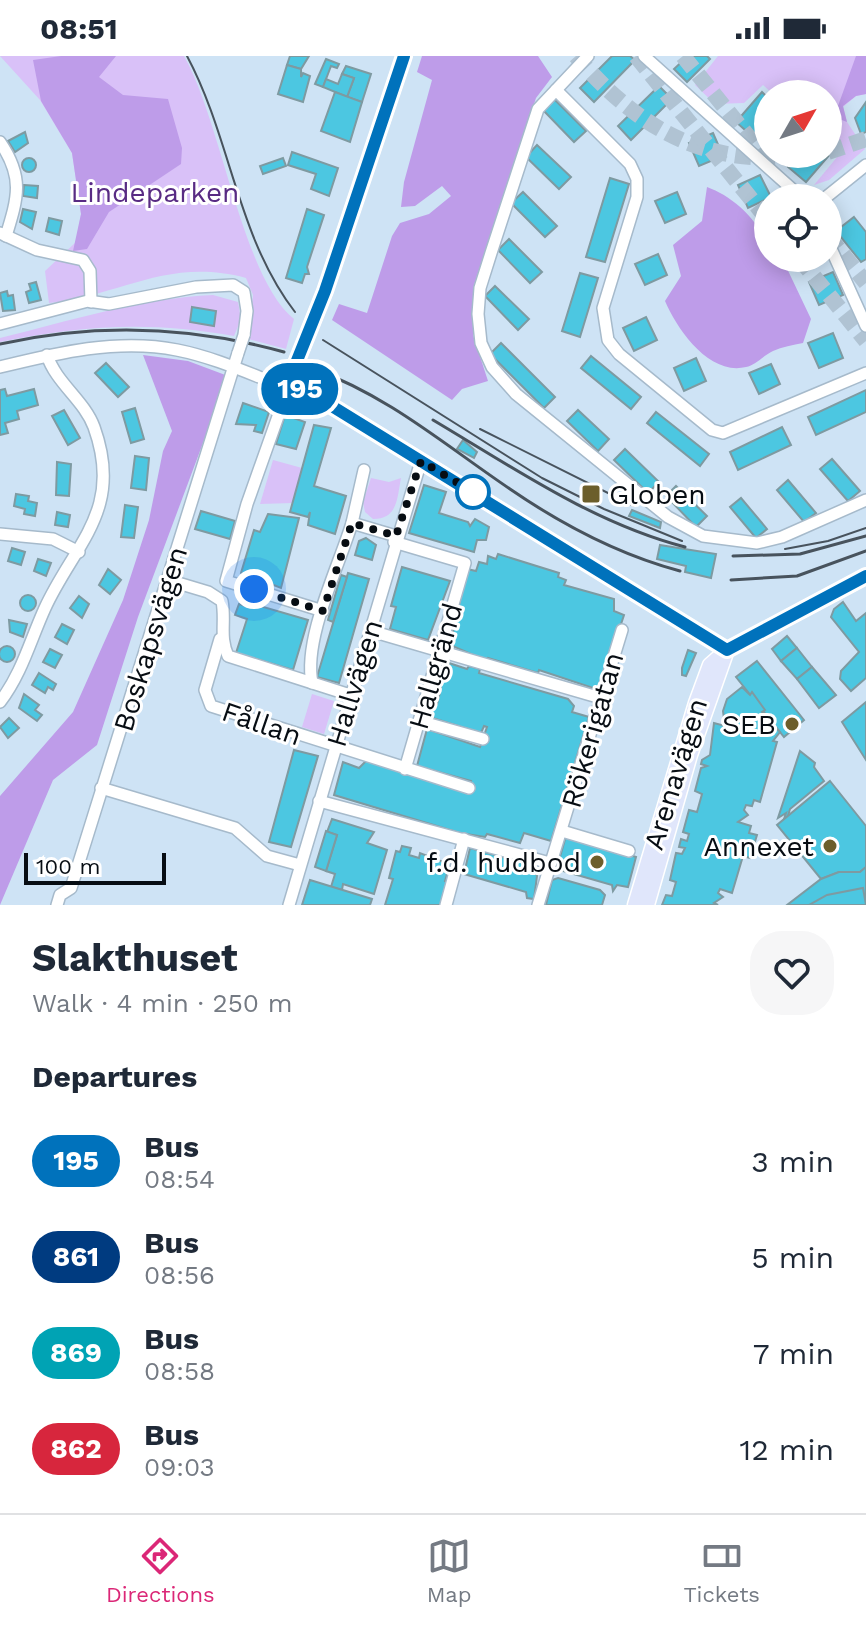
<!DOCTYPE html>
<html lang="en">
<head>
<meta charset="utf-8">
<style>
  body { margin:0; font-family:"Work Sans",sans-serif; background:#f6f6f7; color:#1f2937; height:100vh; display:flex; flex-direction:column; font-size:30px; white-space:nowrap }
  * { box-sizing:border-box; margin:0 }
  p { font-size:26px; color:#747a83 }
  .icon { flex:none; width:44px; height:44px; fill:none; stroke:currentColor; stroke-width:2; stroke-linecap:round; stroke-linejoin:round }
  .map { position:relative; height:849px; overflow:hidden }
  .sheet { display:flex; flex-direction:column; background:#fff; flex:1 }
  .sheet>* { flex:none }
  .badge { padding:0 16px; border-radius:26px; font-size:28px; line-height:52px }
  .needle { width:52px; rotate:51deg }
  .fabs { position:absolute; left:754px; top:24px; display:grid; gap:16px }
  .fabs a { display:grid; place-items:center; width:88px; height:88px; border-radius:50%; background:#fff; box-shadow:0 4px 20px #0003; font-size:40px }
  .scale { position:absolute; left:24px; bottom:20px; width:142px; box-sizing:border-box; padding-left:8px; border:4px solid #070d13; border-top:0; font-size:22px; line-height:28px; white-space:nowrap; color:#070d13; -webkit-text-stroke:6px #fff; paint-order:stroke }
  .you { position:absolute; width:40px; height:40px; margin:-20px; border:6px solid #fff; border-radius:50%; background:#1a73e8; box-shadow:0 0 0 12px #1a73e833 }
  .map>.badge { position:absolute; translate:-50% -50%; box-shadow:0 0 0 4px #fff }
  h2 { padding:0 32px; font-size:30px; line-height:72px }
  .round { display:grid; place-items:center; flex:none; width:84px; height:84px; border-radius:32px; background:#f6f6f7 }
  .headline { display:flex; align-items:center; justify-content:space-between; height:136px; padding:0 32px }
  h1 { font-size:38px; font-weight:700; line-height:60px }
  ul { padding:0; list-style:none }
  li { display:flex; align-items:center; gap:24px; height:96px; padding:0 32px }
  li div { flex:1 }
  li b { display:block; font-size:30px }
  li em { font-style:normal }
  li .badge { min-width:88px; font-weight:700; text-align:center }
  .status { display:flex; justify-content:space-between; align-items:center; height:56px; padding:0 40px; background:#fff; direction:ltr }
  .status svg { height:22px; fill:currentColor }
  .dock { display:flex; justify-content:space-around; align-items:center; height:112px; border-top:2px solid #e0e1e3; background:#fff; font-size:22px; color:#747a83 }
  .dock a { display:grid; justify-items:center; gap:4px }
  .dock .selected { color:#db2777 }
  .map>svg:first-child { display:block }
</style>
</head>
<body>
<div class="status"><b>08:51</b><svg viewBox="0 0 49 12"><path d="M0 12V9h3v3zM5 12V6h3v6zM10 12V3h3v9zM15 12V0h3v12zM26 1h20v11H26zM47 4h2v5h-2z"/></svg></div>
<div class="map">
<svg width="866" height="849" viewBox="0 0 866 849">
  <rect width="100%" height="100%" fill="#cee3f5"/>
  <!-- green -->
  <g fill="#d9c1f8">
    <path d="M0,0H184C222,67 242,221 294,263L286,293L248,283L253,239L246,222C167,201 121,240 49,247L45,215L76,186L81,158L72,97L40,44Z"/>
    <polygon points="718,0 866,0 866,38 856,40 843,51 847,66 865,93 829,124 814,129 842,95 828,84 828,38 773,38 763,29 744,47 715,48 695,29"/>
    <path d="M213,239L238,246L241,263L234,280C150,265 83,269 0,286V282C69,265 142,242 213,239Z"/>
    <polygon points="273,404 302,412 293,447 260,448"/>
    <path d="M371,422L389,426L401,422C397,442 398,463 373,463L365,456L363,446Z"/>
    <polygon points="312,638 334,645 324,678 302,671"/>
  </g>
  <!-- forest -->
  <g fill="#be9ce9">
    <polygon points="61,0 116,0 99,21 123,39 168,43 182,92 181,108 109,156 87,193 73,195 81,158 72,97 41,45 33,4"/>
    <polygon points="422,0 538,0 552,21 536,42 474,229 473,279 488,325 462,333 452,344 332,264 339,248 367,257 392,180 400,167 429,158 451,140 442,130 415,150 401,151 404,126 432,24 417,16"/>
    <polygon points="856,0 866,0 866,38 856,40 843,50 847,66 834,61"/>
    <path d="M707,131C735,141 768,171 768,202H782L811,263L803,287C793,289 782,291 773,295C764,299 756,309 746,311C709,320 677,273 665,245L681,220L673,189L702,165Z"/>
    <polygon points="143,299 188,305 228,320 138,561 97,689 53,724 0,849 0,740 73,656 123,544 149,464 163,395 172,375"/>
  </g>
  <!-- building -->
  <g fill="#4cc7e1" stroke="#7e9aa1" stroke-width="2">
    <polygon points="290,0 309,0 301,13 287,9"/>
    <polygon points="612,0 630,0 635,4 594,46 580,32"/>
    <polygon points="688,0 707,0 710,3 687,26 674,13"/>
    <polygon points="326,3 339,8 337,12 331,10 323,31 315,28"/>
    <polygon points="287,9 301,13 301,21 303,17 310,20 303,46 278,38"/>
    <polygon points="346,10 371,18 362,46 347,41 354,22 342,18"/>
    <polygon points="342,18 354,22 347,41 323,31 326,23 338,28"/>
    <polygon points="659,30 672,43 631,84 618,70"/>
    <polygon points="335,36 362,46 350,86 321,75"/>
    <polygon points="762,36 768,42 768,66 754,82 736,66"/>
    <polygon points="553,42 586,75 574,86 542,53"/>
    <polygon points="866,46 866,76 861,78 855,62"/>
    <polygon points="25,76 28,87 15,96 8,85"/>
    <polygon points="713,77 723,100 699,110 689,87"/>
    <polygon points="537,89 571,121 559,133 526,101"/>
    <polygon points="828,93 832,96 806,126 788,111 799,98 828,98"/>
    <polygon points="292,96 338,112 329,140 311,133 316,118 288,109"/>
    <circle cx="29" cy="109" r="7"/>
    <polygon points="283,102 286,110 263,118 260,110"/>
    <polygon points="760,119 771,141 748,152 738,129"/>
    <polygon points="610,122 629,128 605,206 586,201"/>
    <polygon points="24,129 38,130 37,142 23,140"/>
    <polygon points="523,136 557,170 545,181 511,147"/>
    <polygon points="677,136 686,158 665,167 655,145"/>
    <polygon points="23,153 36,156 32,173 20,166"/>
    <polygon points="307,153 324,159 307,211 309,218 305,218 302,227 286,222"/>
    <polygon points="854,161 866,176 866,203 861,206 836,175"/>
    <polygon points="49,162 62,165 59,179 46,175"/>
    <polygon points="509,183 542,216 530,227 498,194"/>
    <polygon points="658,198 667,219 645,229 635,208"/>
    <polygon points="833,216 843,239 819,249 809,226"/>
    <polygon points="580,217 598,222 580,281 562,275"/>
    <polygon points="36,226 41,244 29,247 26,236 31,234 29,228"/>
    <polygon points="495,230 529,263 518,274 485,240"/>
    <polygon points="7,235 8,240 13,239 15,254 3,255 0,237"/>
    <polygon points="192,251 216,255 214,270 190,266"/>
    <polygon points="646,261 657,284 634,295 623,272"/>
    <polygon points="833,277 843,302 819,312 808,287"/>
    <polygon points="501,287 555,341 544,352 490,298"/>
    <polygon points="591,300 641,341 631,353 581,312"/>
    <polygon points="696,302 706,325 684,335 674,312"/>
    <polygon points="106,307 129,331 118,341 95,317"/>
    <polygon points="771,308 780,328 759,338 749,317"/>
    <polygon points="5,333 7,340 34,333 38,349 17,355 19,363 5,367 8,377 0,379 0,334"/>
    <polygon points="866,334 866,356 816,379 808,361"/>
    <polygon points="243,347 269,356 262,377 254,375 256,369 236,368"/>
    <polygon points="135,352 144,383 131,387 122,356"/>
    <polygon points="64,354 80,382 68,389 52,360"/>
    <polygon points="578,354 609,383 598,395 567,365"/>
    <polygon points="656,356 709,398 700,410 647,367"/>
    <polygon points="285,359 305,366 296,393 276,388"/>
    <polygon points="314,369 331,372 314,430 346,440 335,478 308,469 310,456 308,461 290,456"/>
    <polygon points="782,371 791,389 738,414 730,396"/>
    <polygon points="463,384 477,396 474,402 457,393"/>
    <polygon points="625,393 659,426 648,437 614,404"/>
    <polygon points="135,400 149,402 146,434 131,432"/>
    <polygon points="832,403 860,435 848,445 820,413"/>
    <polygon points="57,406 71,408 69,440 56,439"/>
    <polygon points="788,424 816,457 804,466 777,434"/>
    <polygon points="424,429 446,436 439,457 468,466 470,470 475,463 489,471 486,484 477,484 474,496 409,477"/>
    <polygon points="676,430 707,460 696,471 666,440"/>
    <polygon points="16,438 29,440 28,445 37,447 35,460 24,458 25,453 14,450"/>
    <polygon points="741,442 767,473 756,482 730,451"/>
    <polygon points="125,449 138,451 134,482 121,481"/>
    <polygon points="632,454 661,466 660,472 629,460"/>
    <polygon points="201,455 235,465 230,483 195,473"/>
    <polygon points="57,456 70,459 68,471 55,469"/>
    <polygon points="268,458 299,462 281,532 266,526 262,529 261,525 241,517 254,474 260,476"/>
    <polygon points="366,482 376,489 372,504 355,499 359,485"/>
    <polygon points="660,489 716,498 711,522 685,516 686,510 657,503"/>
    <polygon points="12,492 25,496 21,509 8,505"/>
    <polygon points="498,498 559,517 558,521 566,524 564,529 614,543 614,555 624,559 599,634 539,614 538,617 488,602 487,605 450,589 467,513 476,515 479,506 487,508 488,500 496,503"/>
    <polygon points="38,503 51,507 46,520 34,515"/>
    <polygon points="402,511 450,525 428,584 390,573 396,551 391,550"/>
    <polygon points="108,513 121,524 110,538 99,529"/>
    <polygon points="348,517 369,523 339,627 317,621"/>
    <polygon points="341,519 347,521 333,566 328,564"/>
    <circle cx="28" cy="547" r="8"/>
    <polygon points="79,540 89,548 82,562 70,552"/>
    <polygon points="843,546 856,565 866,557 866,622 851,635 840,623 841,615 859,596 831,561 834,553"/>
    <polygon points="250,547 308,564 293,614 236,597 247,563 235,559 239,548 249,551"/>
    <polygon points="9,564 27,568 23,581 10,576"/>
    <polygon points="62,568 74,574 67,588 55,581"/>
    <polygon points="787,580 797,592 781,605 772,593"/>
    <circle cx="7" cy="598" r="8"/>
    <polygon points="797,592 812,611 797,623 781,605"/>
    <polygon points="50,593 62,599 55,612 43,606"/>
    <polygon points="688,594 696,597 686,620 682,619 682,612"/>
    <polygon points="757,605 804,664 784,681 736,621"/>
    <polygon points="449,607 467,613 469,610 480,613 479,617 568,643 574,650 572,656 589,661 551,785 524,777 520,787 487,778 485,781 460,777 334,739 343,706 359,712 367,704 468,736 471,725 417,710 427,673 480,691 487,671 484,670 481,677 426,660 430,646 437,648 441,632 437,631"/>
    <polygon points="812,611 836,639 819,652 797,623"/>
    <polygon points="39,617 56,628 53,634 48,631 45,637 32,629"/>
    <polygon points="742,631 750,639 752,636 765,654 762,656 780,676 773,685 777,686 760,746 754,744 752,750 746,749 744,754 748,759 738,766 751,770 749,777 757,779 750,802 743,800 732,837 720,833 718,837 723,841 714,847 718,849 662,849 666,839 672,840 676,826 670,824 676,797 682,798 685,792 679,791 681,783 687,785 689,778 683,776 689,754 697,756 702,738 695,735 701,712 707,710 701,708 702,704 710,699 714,667 725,670 723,655 727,643"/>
    <polygon points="24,638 39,649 35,654 42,659 37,665 19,652"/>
    <polygon points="866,646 866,704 842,666"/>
    <polygon points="9,662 19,672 8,682 0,671"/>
    <polygon points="294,694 318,700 291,791 269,786"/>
    <polygon points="800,695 815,707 814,711 824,725 790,753 788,760 784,763 786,757 778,762"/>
    <polygon points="830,725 866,770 866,811 860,816 839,816 821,823 777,769"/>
    <polygon points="332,763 374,776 367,787 387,794 374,838 343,828 342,834 331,831 335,818 326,815 337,779 327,776"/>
    <polygon points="326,775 337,779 326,815 315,811"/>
    <polygon points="566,780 636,801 628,831 617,829 613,835 612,829 560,814 557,811"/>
    <polygon points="402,790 411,792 409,799 419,802 420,797 446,807 449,811 445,825 449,826 443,849 385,849 393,823 389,822 396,795 400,796"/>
    <polygon points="470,792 531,809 537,820 534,843 527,842 526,836 464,818"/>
    <polygon points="866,811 866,849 787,849 821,823 839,816 860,816"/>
    <polygon points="558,822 600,834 605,839 602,849 546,849 552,824"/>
    <polygon points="310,824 372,843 370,849 302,849"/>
    <polygon points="863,832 866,849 809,849 827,839"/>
  </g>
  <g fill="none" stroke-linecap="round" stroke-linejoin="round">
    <!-- highway-tunnel -->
    <g stroke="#b0c3d3" stroke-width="16" stroke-dasharray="16 8" stroke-linecap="butt">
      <path d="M576,0C643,78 712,114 816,98"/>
      <polyline points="636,0 768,164"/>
      <polyline points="683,0 769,106"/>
      <polyline points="828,96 866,83"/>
      <polyline points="828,180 866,227"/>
      <polyline points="799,202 866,285"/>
    </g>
    <defs>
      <g id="minor">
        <polyline points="588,0 538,53 491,197 480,232 478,258 481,287 492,311 516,338 668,461 703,480 757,487 782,481 866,444"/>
        <polyline points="644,0 802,142"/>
        <polyline points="556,34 630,108 637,123 637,141 603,252 608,284 619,298 712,374 723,377 866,317"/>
        <path d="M0,86C24,121 18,141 6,180"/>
        <polyline points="825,142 866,109"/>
        <polyline points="0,177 37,194 83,204 90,215 91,246"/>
        <polyline points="828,186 866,270"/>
        <polyline points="0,268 88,245 109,248 196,231 233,229 244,236 247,255 244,279"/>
        <path d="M0,311C57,297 118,282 177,294C213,301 248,317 282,330L296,328"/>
        <polyline points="282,330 281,352 247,448 226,525 323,555"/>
        <polyline points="364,414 352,467 396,480"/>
        <polyline points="0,478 53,483 79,496"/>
        <polyline points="394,486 465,507 405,713"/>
        <path d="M168,524L208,536L222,545C226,566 219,580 228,600L350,639"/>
        <polyline points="371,575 601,642"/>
        <polyline points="220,583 205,634 211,650 469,732"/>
        <path d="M312,627C303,583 339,510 352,467"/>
        <path d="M0,646C22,617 30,585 45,552C75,487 124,454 94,371C84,344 56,327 47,299"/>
        <polyline points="419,665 483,683"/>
        <polyline points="101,732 235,772 267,800 300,809"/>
        <polyline points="319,745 550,807"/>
        <polyline points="562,775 629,795"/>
        <polyline points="57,849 60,839 71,832 238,297"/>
        <polyline points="289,849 421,405"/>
        <polyline points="446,849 464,783"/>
        <polyline points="538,849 622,574"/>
      </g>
      <g id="major">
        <polyline points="404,0 325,235 294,312 296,328 727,594"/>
        <polyline points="635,849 696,647 710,609 727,594 866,520"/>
        <polyline points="647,849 690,699 727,594"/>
      </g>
    </defs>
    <!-- minor casing -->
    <use href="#minor" stroke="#a6bacb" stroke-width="14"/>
    <!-- major casing -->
    <use href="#major" stroke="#fff" stroke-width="17"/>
    <!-- minor -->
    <use href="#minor" stroke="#fff" stroke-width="11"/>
    <!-- major -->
    <use href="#major" stroke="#e0e6fb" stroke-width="14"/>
    <!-- tram -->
    <g stroke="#48535d" stroke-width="2">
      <path d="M187,0C231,82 237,181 295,256"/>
      <polyline points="323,284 542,422 604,453 682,485"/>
      <polyline points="480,373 634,450"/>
      <polyline points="785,493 828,485 866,472"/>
    </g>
    <!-- rail -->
    <g stroke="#48535d" stroke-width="3">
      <path d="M0,288C95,267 191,270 284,296"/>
      <path d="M312,312C390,341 442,387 510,433C561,468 620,499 680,515"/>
      <path d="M433,364C514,412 593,467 685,491"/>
      <polyline points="733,500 800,498 866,480"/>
      <polyline points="731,524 797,520 866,495"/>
    </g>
    <defs>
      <polyline id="minor-bridge" points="238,297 244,279"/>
    </defs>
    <!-- minor-bridge casing -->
    <use href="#minor-bridge" stroke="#a6bacb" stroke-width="14" stroke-linecap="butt"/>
    <!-- minor-bridge -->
    <use href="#minor-bridge" stroke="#fff" stroke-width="11"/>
  </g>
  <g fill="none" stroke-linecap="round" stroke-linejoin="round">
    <defs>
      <polyline id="line" points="404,0 325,235 294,312 296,328 727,594 866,520"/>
    </defs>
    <!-- line casing -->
    <use href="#line" stroke="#fff" stroke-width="18"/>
    <!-- line -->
    <use href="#line" stroke="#0072bc" stroke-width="12"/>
    <!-- walk -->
    <polyline stroke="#070d13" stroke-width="8" stroke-dasharray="0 14.4" points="254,533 323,555 352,467 396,480 421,405 473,436"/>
  </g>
  <!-- markers -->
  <circle fill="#fff" stroke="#0072bc" stroke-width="4" cx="473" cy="436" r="16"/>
  <g fill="#6c5e2b" stroke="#fff" stroke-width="3">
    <rect x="581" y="428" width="20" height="20" rx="4"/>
    <circle cx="792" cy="668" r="8"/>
    <circle cx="830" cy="790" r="8"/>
    <circle cx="597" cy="806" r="8"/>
  </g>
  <g text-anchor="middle" stroke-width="6" stroke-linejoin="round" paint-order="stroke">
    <!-- park labels -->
    <g font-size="28" fill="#582b83" stroke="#fff">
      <text x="155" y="146">Lindeparken</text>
    </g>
    <!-- poi labels -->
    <g font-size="28" fill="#070d13" stroke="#fff" text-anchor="end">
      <text x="609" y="448" text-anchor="start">Globen</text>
      <text x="776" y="678">SEB</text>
      <text x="814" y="800">Annexet</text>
      <text x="581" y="816">f.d. hudbod</text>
    </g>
    <!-- street labels -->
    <g font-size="28" fill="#070d13" stroke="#fff">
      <text transform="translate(150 583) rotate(-73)" y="10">Boskapsvägen</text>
      <text transform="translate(435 610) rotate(-74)" y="10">Hallgränd</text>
      <text transform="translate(354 627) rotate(-73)" y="10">Hallvägen</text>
      <text transform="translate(262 667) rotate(19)" y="10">Fållan</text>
      <text transform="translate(592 674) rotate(-74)" y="10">Rökerigatan</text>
      <text transform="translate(675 718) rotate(-73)" y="10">Arenavägen</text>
    </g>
  </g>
</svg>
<div class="fabs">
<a><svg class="needle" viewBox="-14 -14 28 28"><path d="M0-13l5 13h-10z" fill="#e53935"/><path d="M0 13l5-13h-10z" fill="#747a83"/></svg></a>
<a><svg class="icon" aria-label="locate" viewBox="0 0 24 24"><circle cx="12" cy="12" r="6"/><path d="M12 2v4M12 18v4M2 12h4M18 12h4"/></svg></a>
</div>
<div class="scale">100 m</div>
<div class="you" style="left:254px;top:533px"></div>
<b class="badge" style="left:300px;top:333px;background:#0072bc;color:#fff">195</b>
</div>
<section class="sheet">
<div class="headline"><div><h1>Slakthuset</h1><p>Walk · 4 min · 250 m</p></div><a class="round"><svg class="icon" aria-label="heart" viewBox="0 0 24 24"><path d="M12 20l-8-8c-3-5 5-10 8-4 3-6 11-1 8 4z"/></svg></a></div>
<h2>Departures</h2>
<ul>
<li><span class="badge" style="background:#0072bc;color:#fff">195</span><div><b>Bus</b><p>08:54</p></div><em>3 min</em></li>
<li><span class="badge" style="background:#003b80;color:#fff">861</span><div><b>Bus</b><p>08:56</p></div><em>5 min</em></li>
<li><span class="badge" style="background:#00a3b4;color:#fff">869</span><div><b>Bus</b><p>08:58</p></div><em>7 min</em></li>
<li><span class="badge" style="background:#d7263d;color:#fff">862</span><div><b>Bus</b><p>09:03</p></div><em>12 min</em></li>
</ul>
</section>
<nav class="dock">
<a class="selected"><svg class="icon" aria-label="directions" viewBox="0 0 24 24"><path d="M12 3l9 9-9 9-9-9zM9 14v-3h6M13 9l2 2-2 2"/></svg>Directions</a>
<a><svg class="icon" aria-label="map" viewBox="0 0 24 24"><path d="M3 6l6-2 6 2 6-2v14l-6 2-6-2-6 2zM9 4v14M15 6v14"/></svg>Map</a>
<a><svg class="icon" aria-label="tickets" viewBox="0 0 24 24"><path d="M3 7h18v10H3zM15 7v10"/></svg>Tickets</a>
</nav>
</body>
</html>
